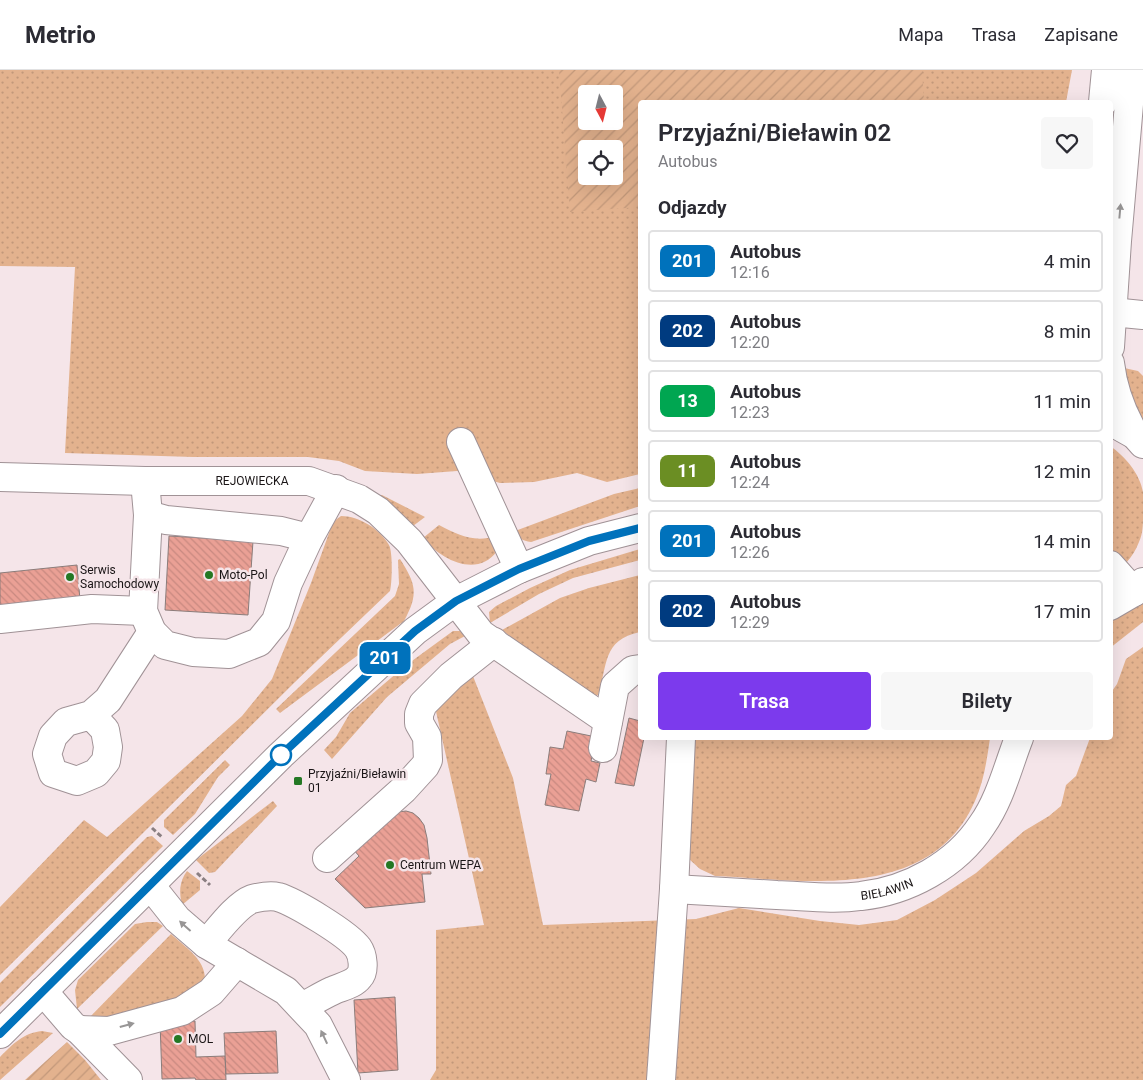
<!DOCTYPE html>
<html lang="pl">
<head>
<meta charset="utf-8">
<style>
  body { margin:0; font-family:Roboto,sans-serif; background:#f7f7f7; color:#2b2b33; height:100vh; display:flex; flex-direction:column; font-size:19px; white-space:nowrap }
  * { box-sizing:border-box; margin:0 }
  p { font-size:16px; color:#7c7c81 }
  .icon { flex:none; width:28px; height:28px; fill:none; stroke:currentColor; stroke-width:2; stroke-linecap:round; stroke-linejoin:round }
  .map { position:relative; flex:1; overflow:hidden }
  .sheet { position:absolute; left:638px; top:30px; width:475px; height:640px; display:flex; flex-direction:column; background:#fff; border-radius:5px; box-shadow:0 5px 20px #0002 }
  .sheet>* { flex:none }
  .badge { padding:0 10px; border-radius:8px; font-size:18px; line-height:32px }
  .needle { width:32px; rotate:173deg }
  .buttons { position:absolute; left:578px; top:15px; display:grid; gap:10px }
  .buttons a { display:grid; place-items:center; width:45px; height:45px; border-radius:5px; background:#fff; box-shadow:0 5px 20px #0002; font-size:25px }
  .map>.badge { position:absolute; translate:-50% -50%; box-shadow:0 0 0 2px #fff }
  h2 { padding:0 20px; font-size:19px; line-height:45px }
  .round { display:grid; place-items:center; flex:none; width:52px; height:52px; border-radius:5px; background:#f7f7f7 }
  .overview { display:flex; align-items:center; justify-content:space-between; height:85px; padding:0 20px }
  h1 { font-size:24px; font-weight:600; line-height:38px }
  .primary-button { display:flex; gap:10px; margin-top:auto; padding:10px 20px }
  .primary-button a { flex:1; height:58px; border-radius:5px; background:#7c3aed; color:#fff; font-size:20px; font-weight:600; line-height:58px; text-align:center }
  .primary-button a+a { background:#f7f7f7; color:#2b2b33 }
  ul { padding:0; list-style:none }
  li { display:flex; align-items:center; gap:15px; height:62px; margin:0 10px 8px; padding:0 10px; border:2px solid #e1e1e2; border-radius:5px }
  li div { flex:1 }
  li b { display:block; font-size:19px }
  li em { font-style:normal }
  li .badge { min-width:55px; font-weight:700; text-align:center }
  header { display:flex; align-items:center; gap:30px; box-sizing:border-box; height:70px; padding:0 25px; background:#fff; border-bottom:1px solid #e1e1e2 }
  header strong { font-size:24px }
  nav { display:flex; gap:28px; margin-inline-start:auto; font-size:18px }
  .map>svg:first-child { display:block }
</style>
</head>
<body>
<header>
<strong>Metrio</strong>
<nav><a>Mapa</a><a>Trasa</a><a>Zapisane</a></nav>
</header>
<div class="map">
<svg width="1143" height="1010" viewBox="0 0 1143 1010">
  <defs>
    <pattern id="grass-dots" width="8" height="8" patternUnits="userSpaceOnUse" patternTransform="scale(1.25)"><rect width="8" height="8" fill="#e3b28e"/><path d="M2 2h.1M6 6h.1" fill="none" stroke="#c2987a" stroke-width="1.8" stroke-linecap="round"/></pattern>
    <pattern id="garden-furrows" width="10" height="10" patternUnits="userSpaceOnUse" patternTransform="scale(1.25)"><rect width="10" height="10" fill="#e3b28e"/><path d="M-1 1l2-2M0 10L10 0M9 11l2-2" fill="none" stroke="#c2987a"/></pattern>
    <pattern id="building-back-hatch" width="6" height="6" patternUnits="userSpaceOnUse" patternTransform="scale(1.25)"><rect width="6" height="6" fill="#eaa095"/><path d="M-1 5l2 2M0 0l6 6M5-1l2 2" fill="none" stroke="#c88980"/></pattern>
  </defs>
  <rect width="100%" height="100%" fill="#f5e5e9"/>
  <!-- grass -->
  <g fill="url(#grass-dots)" fill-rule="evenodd">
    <path d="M0,0H1072L1066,32H640V404L607,412L577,403L534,412L500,413L457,401L417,404L365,401L339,391L308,387H193L65,383L75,197L0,196ZM586,24H614V51H586ZM586,79H614V106H586Z"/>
    <polygon points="1124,298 1138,301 1143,306 1143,355 1134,344"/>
    <path d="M1110,376C1125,386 1140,404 1143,422C1143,430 1143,438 1143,446C1143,455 1143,463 1139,472C1133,488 1122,498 1110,508Z"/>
    <path d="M640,418V436L531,472C522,471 519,468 515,461L614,424Z"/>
    <polygon points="379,425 382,425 425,447 413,456 392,435 379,427"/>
    <path d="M341,446C359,446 380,459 389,475C393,482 392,514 390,521L295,612L0,905V837L84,750L107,767L242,646L272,609L311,513L333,452Z"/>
    <path d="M439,455C458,465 474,473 496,466L497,481C477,509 440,489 423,468Z"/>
    <polygon points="640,479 640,490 573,508 539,524 490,553 489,542 496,536 530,518 570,500"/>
    <path d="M400,489C416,514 419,524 404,551L280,643L276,639L395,526L399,514L398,490Z"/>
    <path d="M640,505V562C602,570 608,595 598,625L590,628L502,560L560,528L589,518Z"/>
    <polygon points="1143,532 1143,552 1110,578 1110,552"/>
    <polygon points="453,561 460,561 465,566 450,574 387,627 332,689 324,680 336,667 350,643 405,596"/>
    <polygon points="1143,577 1143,1010 430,1010 436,1000 436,860 484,855 435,637 471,601 513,708 543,855 696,849 739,838 820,851 859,855 897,850 935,830 976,803 1024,761 1049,746 1061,736 1066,715 1076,706 1090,668 1110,668 1110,624 1117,614 1126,589"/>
    <path d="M690,668H990C987,689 984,711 975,731C930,833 804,810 715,806L700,799L689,789Z"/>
    <polygon points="225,690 230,695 218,707 195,744 173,765 164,757 164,750"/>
    <polygon points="273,731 277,736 215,802 209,803 196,790"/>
    <polygon points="152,766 163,776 0,937 0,913 147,767"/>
    <path d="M187,801L200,811V820L182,835C179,822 179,812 187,801Z"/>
    <polygon points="147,852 157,852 163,856 77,939 75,920 78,910 135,854"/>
    <path d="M171,864C185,877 205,889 205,909L183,931L108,953L87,950Z"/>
    <path d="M42,961L53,963L0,1010V987C13,974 23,963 42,961Z"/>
  </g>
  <!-- garden -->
  <g fill="url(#garden-furrows)" fill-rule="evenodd">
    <path d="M559,0H922L924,32H640V137L570,142ZM586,24H614V51H586ZM586,79H614V106H586Z"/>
    <polygon points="67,972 85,990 101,1010 25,1010"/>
  </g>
  <!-- building -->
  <g fill="url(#building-back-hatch)" stroke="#8b7d7b">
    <polygon points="169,466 253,471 248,545 165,540"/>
    <polygon points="77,495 80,530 0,538 0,503"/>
    <polygon points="629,648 640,651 640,668 644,668 634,716 615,713"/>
    <polygon points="567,661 596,667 591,691 600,693 596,712 586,709 579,741 545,735 551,704 546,704 550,677 563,679"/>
    <polygon points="406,741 413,743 419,748 424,755 427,768 431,804 422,804 425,832 365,838 335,809 359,786 353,779 398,742"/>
    <polygon points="395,927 398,1000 358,1003 354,930"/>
    <polygon points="195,951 196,987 225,986 226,1010 196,1010 195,1008 162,1009 160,952"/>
    <polygon points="276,961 278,1003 226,1004 224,963"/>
  </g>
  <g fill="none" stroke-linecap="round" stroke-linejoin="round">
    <defs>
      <g id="minor">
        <polyline points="1112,242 1143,245"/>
        <polyline points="461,372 519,499"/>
        <path id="s1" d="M0,407L145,411H309L359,429L378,441L409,471L481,564L608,651"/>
        <polyline points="145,411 148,445 143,541 152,562 165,575 193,582 229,584 259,572 276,551 288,513 309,468 336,419"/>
        <polyline points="148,445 166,450 281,461 309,468"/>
        <polyline points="1110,495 1134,522"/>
        <polyline points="0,549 92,539 143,541"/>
        <polyline points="91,645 105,660 108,677 106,691 96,703 77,711 53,703 47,684 53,666 66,652 91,645 108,630 152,562"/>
        <polyline points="603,678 615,616 633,600 640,599"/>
        <polyline points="327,788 404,719 425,696 428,690 427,667 419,653 419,644 423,634 451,606 494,572"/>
        <polyline points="150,815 177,849 206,874 286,921 318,955 346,1010"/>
        <path id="s2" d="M674,819C709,821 743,823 777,825C805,826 833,830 861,826C908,821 956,795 982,755C1000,730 1008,696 1019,668"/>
        <path d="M206,874C217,862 236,835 252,829C260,827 270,825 278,827C295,832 348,864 358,878C363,885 365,901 359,907C353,915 340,917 332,921C321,926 312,932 302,937"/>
        <polyline points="43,921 73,956 79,960 128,1010"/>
        <polyline points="79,960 109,961 182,941 211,922 237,892"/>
        <polyline points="661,1010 674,819 681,668"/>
      </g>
      <g id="major">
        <polyline points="1103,32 1106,0"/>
        <polyline points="1110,277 1117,171 1132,0"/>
        <path d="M1110,293C1113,319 1122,343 1135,365"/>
      </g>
      <g id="highway">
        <polyline points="1110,351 1135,365 1143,374"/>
        <polyline points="1110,536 1134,522 1143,512"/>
        <polyline points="0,964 281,685 415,561 456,531 519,499 589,471 640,458"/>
      </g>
    </defs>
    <!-- minor casing -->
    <use href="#minor" stroke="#a09296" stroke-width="30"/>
    <!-- major casing -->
    <use href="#major" stroke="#a09296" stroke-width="30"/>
    <!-- highway casing -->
    <use href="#highway" stroke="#a09296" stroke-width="30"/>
    <!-- path -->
    <g stroke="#8a7f82" stroke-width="3" stroke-dasharray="5 2.5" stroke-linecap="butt">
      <polyline points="152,758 163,768"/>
      <polyline points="197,803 210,815"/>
    </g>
    <!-- minor -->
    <use href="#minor" stroke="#fff" stroke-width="28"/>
    <!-- major -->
    <use href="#major" stroke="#fff" stroke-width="28"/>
    <!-- highway -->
    <use href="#highway" stroke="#fff" stroke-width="28"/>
  </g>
  <!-- one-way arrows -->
  <defs><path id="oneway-solid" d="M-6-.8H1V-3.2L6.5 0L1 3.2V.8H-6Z" transform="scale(1.25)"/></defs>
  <g fill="#989696">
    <use href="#oneway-solid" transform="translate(1120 141) rotate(-85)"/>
    <use href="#oneway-solid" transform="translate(185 856) rotate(-138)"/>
    <use href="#oneway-solid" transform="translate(127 955) rotate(-15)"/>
    <use href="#oneway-solid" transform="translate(324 967) rotate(-115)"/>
  </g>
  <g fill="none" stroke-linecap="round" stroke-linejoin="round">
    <defs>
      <polyline id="line" points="0,964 281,685 415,561 456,531 519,499 589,471 640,458"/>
    </defs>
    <!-- line casing -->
    <use href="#line" stroke="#fff" stroke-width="11"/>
    <!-- line -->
    <use href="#line" stroke="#0072bc" stroke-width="8"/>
  </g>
  <!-- markers -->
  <g fill="#247824" stroke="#f5e5e9" stroke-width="2">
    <circle cx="209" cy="505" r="5"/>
    <circle cx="70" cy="507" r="5"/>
    <rect x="293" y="706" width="10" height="10" rx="2.5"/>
    <circle cx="390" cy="795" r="5"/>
    <circle cx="178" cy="969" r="5"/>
  </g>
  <circle fill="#fff" stroke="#0072bc" stroke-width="2.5" cx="281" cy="685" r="10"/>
  <g text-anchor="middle" stroke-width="5" stroke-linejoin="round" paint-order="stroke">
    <!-- street labels -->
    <g font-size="12" fill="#1a1516" stroke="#f5e5e9">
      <text dy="4" stroke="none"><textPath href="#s1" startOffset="252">REJOWIECKA</textPath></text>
      <text dy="4" stroke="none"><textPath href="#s2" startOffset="214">BIEŁAWIN</textPath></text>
    </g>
    <!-- poi labels -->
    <g font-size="12" fill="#1a1516" stroke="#f5e5e9" text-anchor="start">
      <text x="80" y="504">Serwis<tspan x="80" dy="14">Samochodowy</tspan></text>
      <text x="219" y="509">Moto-Pol</text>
      <text x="308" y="708">Przyjaźni/Bieławin<tspan x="308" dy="14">01</tspan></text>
      <text x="400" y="799">Centrum WEPA</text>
      <text x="188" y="973">MOL</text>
    </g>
  </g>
</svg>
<div class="buttons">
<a><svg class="needle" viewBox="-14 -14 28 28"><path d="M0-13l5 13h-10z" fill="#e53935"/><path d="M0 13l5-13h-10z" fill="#7c7c81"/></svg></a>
<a><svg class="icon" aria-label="locate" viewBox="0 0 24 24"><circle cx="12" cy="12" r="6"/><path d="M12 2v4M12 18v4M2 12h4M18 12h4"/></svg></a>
</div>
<b class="badge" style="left:385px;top:588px;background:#0072bc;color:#fff">201</b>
<section class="sheet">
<div class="overview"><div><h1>Przyjaźni/Bieławin 02</h1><p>Autobus</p></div><a class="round"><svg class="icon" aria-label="heart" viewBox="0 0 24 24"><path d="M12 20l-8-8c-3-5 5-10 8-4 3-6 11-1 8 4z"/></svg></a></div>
<h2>Odjazdy</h2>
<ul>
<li><span class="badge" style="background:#0072bc;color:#fff">201</span><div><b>Autobus</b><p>12:16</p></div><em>4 min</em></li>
<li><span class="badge" style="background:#003b80;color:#fff">202</span><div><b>Autobus</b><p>12:20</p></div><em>8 min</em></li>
<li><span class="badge" style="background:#00a651;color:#fff">13</span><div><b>Autobus</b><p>12:23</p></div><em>11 min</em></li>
<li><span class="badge" style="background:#6b8e23;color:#fff">11</span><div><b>Autobus</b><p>12:24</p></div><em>12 min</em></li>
<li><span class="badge" style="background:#0072bc;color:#fff">201</span><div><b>Autobus</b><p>12:26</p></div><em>14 min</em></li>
<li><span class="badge" style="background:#003b80;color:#fff">202</span><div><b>Autobus</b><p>12:29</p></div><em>17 min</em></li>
</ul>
<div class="primary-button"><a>Trasa</a><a>Bilety</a></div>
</section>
</div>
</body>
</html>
